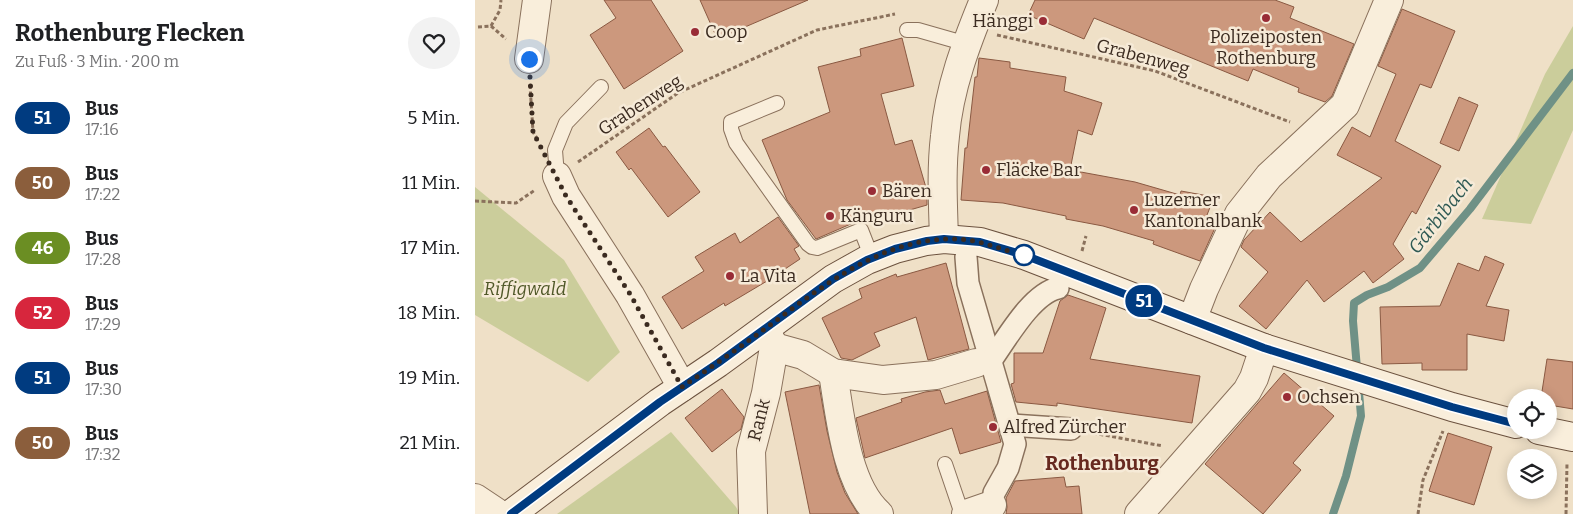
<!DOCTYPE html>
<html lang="de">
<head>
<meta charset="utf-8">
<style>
  body { margin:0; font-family:Bitter,serif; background:#f2f2f2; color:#202124; height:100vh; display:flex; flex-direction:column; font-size:19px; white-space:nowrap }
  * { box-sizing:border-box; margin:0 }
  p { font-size:16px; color:#757577 }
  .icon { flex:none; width:28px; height:28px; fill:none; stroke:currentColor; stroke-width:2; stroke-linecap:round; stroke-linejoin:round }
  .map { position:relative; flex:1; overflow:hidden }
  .side { display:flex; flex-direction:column; background:#fff; width:475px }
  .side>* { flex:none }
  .badge { padding:0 10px; border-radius:16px; font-size:18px; line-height:32px }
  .controls { position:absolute; left:1032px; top:389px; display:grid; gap:10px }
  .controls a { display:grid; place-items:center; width:50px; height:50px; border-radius:50%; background:#fff; box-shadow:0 2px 12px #0003; font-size:25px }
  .you { position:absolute; width:25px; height:25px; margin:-12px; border:4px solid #fff; border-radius:50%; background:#1a73e8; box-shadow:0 0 0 8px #1a73e833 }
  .map>.badge { position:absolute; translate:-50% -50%; box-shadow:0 0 0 2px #fff }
  .round { display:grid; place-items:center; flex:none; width:52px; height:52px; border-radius:26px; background:#f2f2f2 }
  .head { display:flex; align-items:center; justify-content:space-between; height:85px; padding:0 15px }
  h1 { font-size:24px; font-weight:700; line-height:38px }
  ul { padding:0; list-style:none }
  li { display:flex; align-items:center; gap:15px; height:65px; padding:0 15px }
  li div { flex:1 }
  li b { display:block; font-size:19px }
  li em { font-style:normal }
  li .badge { min-width:55px; font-weight:700; text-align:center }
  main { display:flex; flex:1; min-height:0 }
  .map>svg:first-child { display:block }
</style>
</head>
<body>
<main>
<section class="side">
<div class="head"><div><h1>Rothenburg Flecken</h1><p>Zu Fuß · 3 Min. · 200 m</p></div><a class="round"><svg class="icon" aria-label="heart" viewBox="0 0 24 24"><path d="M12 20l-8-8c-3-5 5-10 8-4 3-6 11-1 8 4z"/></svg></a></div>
<ul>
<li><span class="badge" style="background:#003b80;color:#fff">51</span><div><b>Bus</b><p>17:16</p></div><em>5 Min.</em></li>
<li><span class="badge" style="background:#8b5e3c;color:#fff">50</span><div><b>Bus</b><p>17:22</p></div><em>11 Min.</em></li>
<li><span class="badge" style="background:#6b8e23;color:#fff">46</span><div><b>Bus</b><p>17:28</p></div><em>17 Min.</em></li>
<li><span class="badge" style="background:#d7263d;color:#fff">52</span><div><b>Bus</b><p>17:29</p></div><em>18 Min.</em></li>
<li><span class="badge" style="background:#003b80;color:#fff">51</span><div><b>Bus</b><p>17:30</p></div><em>19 Min.</em></li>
<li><span class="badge" style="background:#8b5e3c;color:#fff">50</span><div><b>Bus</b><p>17:32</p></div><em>21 Min.</em></li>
</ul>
</section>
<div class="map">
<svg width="1098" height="514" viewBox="0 0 1098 514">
  <rect width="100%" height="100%" fill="#efe0c7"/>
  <!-- green -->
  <g fill="#cbcd9b">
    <polygon points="1098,26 1098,130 1056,224 1007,219 1070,74"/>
    <polygon points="0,187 89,260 145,352 113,382 0,315"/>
    <polygon points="196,432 261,507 265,514 82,514"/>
  </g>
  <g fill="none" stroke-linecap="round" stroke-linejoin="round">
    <!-- stream -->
    <polyline stroke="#6f9186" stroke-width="8" points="858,514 871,476 886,416 878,321 879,303 892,295 913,287 945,268 995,209 1098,73"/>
  </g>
  <!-- building -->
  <g fill="#cc987d" stroke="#8a5942">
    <polygon points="129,0 176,0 208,51 149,89 115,35 141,18"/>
    <polygon points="225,0 333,0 249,36 241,36"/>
    <polygon points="560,0 800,0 819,7 815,18 879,44 857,96 850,102 823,92 824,88 778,69 773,81 619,18 609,39 553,15"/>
    <polygon points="927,9 980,31 956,88 945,84 920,141 966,166 941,214 937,211 918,244 929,259 898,283 889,271 849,302 832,280 791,329 764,306 793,272 766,247 769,240 795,212 826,242 907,178 862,155 877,127 895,137 921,74 903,66"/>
    <polygon points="427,38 439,86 406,94 420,145 437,140 452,191 452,205 393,222 392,217 341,239 312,200 287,140 355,112 343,67 386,56 385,49"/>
    <polygon points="504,58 535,62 535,68 591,77 589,91 627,103 617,135 603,130 595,170 660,182 705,195 706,191 739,197 732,215 744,219 725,261 678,244 679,241 628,226 591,219 591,216 528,203 486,200 490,148 492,148 500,77 502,77"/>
    <polygon points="984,97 1003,105 984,151 965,143"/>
    <polygon points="174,128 188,147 190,146 225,192 193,217 156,168 154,170 141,152"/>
    <polygon points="303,217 324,246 319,249 325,259 292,281 250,306 249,303 207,329 187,297 229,271 220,257 260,233 265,243"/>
    <polygon points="1010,256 1029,264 1011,306 1034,310 1029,341 992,334 992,370 947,370 947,363 907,364 905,307 965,306 983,263 1004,271"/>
    <polygon points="471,263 494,349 453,360 441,317 399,333 405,346 377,360 366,358 347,318 387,298 384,289 421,274 422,277"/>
    <polygon points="593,295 631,308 615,359 725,376 717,423 582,403 582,406 541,402 536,384 539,383 539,353 568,353 585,301"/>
    <polygon points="1072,359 1098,362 1098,409 1074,405 1074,398 1066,398"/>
    <polygon points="809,373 859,416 818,463 826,470 788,514 730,464"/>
    <polygon points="344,385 352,431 362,472 370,493 383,514 335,514 310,392"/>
    <polygon points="247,389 269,417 266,429 237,452 210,418"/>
    <polygon points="465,390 470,404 512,391 526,442 485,454 477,428 390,458 381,418 427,402 426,399 450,392"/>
    <polygon points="973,433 1017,447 999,505 954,491"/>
    <polygon points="589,477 591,487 604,486 607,514 531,514 532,507 531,498 540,481"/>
  </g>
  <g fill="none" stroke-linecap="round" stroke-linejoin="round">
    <defs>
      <g id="service">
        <polyline points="432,30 443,30 492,44"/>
        <polyline points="302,103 256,122 256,129 261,143 333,244 337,247 342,248 386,230 397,258"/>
        <polyline points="82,176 80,150 91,123 126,87"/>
        <polyline points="470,464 487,514"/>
      </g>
      <g id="pedestrian">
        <polyline points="491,257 493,283 540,444 533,468 519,493"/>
        <path d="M515,362C531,340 556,294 583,288"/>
        <polyline points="535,425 596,429"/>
      </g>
      <g id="minor">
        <polyline points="54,59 62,0"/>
        <polyline points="82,176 91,196 155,295 207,387"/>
        <path d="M469,239C468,205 466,170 470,136C474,88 491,44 509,0"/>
        <polyline points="717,320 729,289 764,214 794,176 870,105 914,0"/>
        <polyline points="299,347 328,355 358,373 408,380 461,375 501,363"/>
        <path d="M358,373C365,415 371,485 404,514"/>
        <polyline points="0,498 24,514"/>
        <polyline points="278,514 276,451 291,393 299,347 291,330"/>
        <polyline points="491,514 517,505"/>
        <polyline points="664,514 772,391 779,378 789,348"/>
      </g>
      <g id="secondary">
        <polyline points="1064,430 1098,437"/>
        <polyline points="36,514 185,402 243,363 358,279 392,260 420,249 451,241 469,239 505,242 549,255 789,348 977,407 1041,424"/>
      </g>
    </defs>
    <!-- service casing -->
    <use href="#service" stroke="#8a715c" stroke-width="16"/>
    <!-- pedestrian casing -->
    <use href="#pedestrian" stroke="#8a715c" stroke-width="24"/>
    <!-- minor casing -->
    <use href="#minor" stroke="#8a715c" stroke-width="30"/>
    <!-- secondary casing -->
    <use href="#secondary" stroke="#6c523f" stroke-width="30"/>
    <!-- path -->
    <g stroke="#8a715c" stroke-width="3" stroke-dasharray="4 2.5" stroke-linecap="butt">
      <polyline points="16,26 31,39"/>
      <polyline points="3,27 16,26 25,10 26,0"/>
      <polyline points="522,35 680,71 815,122"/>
      <polyline points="55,85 58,132 63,140"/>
      <polyline points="103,162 203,93 342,30 420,14"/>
      <polyline points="0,201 41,203 60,190"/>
      <polyline points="607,251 611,236"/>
      <polyline points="618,433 688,446"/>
      <polyline points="943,514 948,480 968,431"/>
      <polyline points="1091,514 1092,463"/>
    </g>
    <!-- service -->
    <use href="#service" stroke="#f9eedb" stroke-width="14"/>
    <!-- pedestrian -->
    <use href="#pedestrian" stroke="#f9eedb" stroke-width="21"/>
    <!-- minor -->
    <use href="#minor" stroke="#f9eedb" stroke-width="28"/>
    <!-- secondary -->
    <use href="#secondary" stroke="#f9eedb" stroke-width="28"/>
  </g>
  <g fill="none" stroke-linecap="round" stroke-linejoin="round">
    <defs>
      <polyline id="line" points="36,514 185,402 243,363 358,279 392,260 420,249 452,241 469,239 505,242 549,255 789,348 977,407 1041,424"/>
    </defs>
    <!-- line casing -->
    <use href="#line" stroke="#fff" stroke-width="11"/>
    <!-- line -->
    <use href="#line" stroke="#003b80" stroke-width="8"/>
    <!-- walk -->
    <path stroke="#3b2b20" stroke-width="5" stroke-dasharray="0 9" d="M54,59L58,132L91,196L155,294L207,387C235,368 264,348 291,328C347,287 406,238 479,239C504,239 526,250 549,255"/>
  </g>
  <!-- markers -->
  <g fill="#992c36" stroke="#f6ead7" stroke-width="2">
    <circle cx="791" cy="18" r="5"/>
    <circle cx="568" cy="21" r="5"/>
    <circle cx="220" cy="32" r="5"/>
    <circle cx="511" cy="170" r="5"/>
    <circle cx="397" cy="191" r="5"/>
    <circle cx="659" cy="210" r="5"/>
    <circle cx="355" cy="216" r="5"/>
    <circle cx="255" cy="276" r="5"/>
    <circle cx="812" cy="397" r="5"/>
    <circle cx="518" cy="427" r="5"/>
  </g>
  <circle fill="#fff" stroke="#003b80" stroke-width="2.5" cx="549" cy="255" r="10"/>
  <g text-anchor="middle" stroke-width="5" stroke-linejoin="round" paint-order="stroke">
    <!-- poi labels -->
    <g font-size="18" fill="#3b2b20" stroke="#f6ead7" text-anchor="start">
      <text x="558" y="27" text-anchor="end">Hänggi</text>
      <text x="230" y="38">Coop</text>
      <text x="791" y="43" text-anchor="middle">Polizeiposten<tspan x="791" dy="21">Rothenburg</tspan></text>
      <text x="521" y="176">Fläcke Bar</text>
      <text x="407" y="197">Bären</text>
      <text x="669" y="206">Luzerner<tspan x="669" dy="21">Kantonalbank</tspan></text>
      <text x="365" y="222">Känguru</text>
      <text x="265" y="282">La Vita</text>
      <text x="822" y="403">Ochsen</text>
      <text x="528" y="433">Alfred Zürcher</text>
    </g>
    <!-- street labels -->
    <g font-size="18" fill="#3b2b20" stroke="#f6ead7">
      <text transform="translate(668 57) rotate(15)" y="6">Grabenweg</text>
      <text transform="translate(165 105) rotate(-33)" y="6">Grabenweg</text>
      <text transform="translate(284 420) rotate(-76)" y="6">Rank</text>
    </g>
    <!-- park labels -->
    <g font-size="18" font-style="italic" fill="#4f5727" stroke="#f6ead7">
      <text x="50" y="295">Riffigwald</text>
    </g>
    <!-- water labels -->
    <g font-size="19" font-style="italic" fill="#2f5a54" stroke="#f6ead7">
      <text transform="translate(965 215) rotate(-52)" y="7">Gärbibach</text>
    </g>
    <!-- quarter labels -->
    <g font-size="20" font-weight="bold" fill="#67291f" stroke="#f6ead7">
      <text x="627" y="470">Rothenburg</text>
    </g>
  </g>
</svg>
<div class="controls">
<a><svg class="icon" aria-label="locate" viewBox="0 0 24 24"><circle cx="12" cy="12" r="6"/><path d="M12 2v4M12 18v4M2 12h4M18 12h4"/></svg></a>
<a><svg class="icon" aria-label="layers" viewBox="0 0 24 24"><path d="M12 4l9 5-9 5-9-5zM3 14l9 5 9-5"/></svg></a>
</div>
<div class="you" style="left:54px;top:59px"></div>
<b class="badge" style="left:669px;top:301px;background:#003b80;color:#fff">51</b>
</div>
</main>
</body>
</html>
